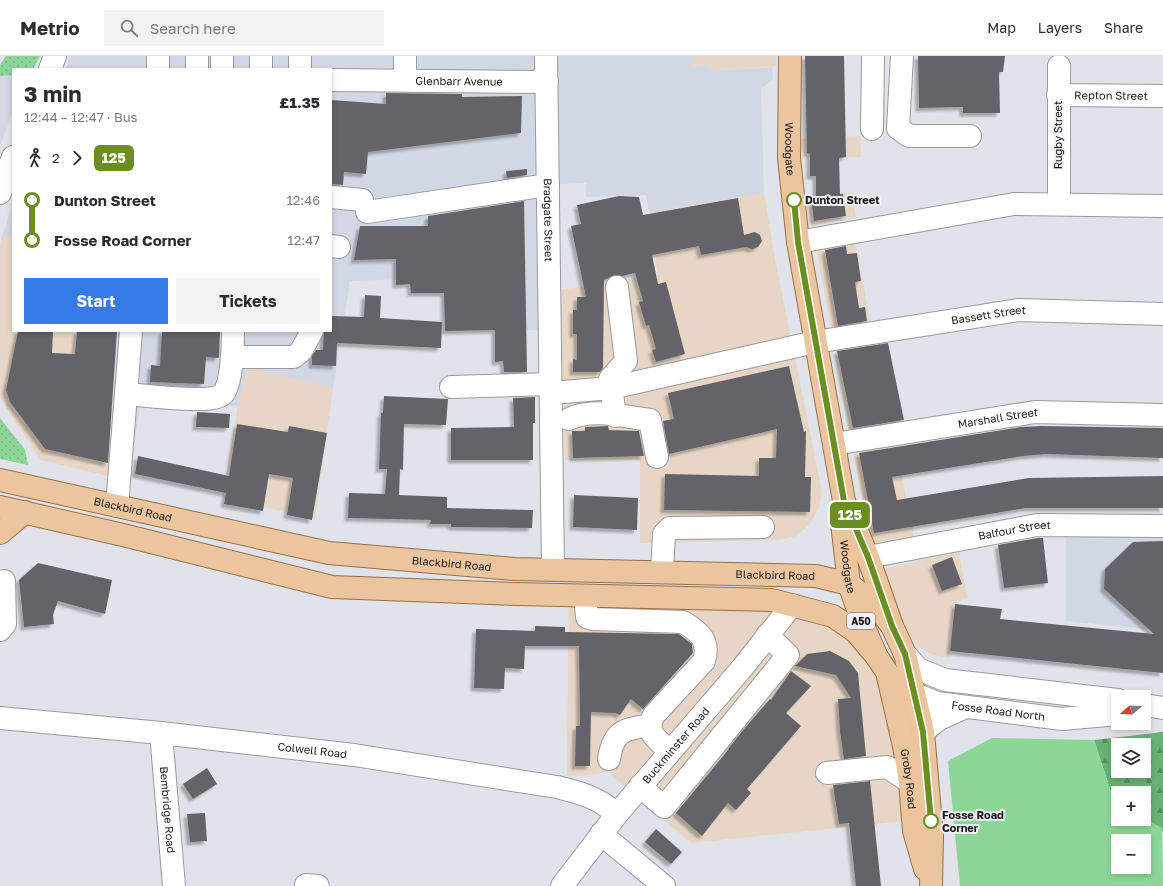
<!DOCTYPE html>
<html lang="en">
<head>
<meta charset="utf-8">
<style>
  body { margin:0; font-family:"Golos Text",sans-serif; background:#f2f2f3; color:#2b2b33; height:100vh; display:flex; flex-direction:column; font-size:15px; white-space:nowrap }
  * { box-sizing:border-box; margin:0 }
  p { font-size:13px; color:#7c7c81 }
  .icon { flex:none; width:22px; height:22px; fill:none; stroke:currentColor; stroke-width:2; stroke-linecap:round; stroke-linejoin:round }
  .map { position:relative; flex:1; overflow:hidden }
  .details { position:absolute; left:12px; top:12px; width:320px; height:264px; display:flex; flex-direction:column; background:#fff; border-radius:0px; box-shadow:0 2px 6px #0003 }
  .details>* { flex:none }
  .badge { padding:0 8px; border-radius:6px; font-size:14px; line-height:26px }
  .needle { width:26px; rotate:251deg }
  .tools { position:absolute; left:1111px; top:634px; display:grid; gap:8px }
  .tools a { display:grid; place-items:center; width:40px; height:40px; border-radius:0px; background:#fff; box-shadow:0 2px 6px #0003; font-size:20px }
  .map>.badge { position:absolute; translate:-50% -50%; box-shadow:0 0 0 2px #fff }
  .legs { display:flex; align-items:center; gap:6px; height:44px; padding:0 12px; font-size:13px }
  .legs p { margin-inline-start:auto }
  .head { display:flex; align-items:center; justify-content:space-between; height:68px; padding:0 12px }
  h1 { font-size:22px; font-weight:700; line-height:30px }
  .action { display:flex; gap:8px; margin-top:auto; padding:8px 12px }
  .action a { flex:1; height:46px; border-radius:0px; background:#367ae8; color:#fff; font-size:16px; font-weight:700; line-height:46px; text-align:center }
  .action a+a { background:#f2f2f3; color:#2b2b33 }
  ul { padding:0 12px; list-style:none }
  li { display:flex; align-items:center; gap:14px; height:40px; font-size:15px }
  li i { display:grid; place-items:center; width:6px; height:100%; margin:0 5px; background:currentColor }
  li i::after { content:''; width:10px; height:10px; margin:-5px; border:3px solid; border-radius:50%; background:#fff }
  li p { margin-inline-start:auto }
  li:first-child i { background:linear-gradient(#0000 50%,currentColor 0) }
  li:last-child i { background:linear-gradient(currentColor 50%,#0000 0) }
  header { display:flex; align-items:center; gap:24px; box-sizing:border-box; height:56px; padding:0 20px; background:#fff; border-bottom:1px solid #e1e1e2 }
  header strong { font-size:19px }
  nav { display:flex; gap:22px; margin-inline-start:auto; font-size:14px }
  .search { width:280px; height:36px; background:#f2f2f3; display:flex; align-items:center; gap:10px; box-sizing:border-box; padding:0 14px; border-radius:0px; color:#7c7c81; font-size:15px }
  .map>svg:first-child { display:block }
</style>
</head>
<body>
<header>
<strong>Metrio</strong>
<div class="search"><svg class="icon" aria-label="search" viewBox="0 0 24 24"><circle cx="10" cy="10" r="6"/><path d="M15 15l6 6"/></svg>Search here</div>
<nav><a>Map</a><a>Layers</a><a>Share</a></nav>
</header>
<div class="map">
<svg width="1163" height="830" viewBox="0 0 1163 830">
  <defs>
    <pattern id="grass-dots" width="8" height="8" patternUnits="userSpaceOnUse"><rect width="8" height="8" fill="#8cd698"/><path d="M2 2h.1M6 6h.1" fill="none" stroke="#78b782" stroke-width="1.8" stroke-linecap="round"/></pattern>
    <pattern id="forest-firs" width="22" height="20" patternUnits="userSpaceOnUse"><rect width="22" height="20" fill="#67b375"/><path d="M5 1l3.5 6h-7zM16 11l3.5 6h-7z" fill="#54915f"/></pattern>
    <filter id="shadow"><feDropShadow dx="-3.5" dy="3.5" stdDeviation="1" flood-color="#0004"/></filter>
  </defs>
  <rect width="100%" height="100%" fill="#e0e3e9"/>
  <!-- commercial -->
  <g fill="#e7d6c5">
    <polygon points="692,0 776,0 776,10 709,15 709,9 692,11"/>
    <polygon points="860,80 861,101 813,103 800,95 800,83"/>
    <polygon points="853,136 856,161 811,170 808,142"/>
    <polygon points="764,137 774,198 822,436 819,451 810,468 796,480 779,484 640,487 640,404 565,404 560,234 658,219 649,156"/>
    <polygon points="13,179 13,275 117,275 108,420 41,404 0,342 0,188 2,181"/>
    <polygon points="854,183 914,481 870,488 816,190"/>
    <polygon points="248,311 333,332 315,462 222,442 238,350"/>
    <polygon points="959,496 967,542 955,548 949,602 933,599 920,592 912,583 905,571 883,513"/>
    <polygon points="569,539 708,543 833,560 877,601 913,764 691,787 608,716 580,720 567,719"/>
  </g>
  <!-- built -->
  <g fill="#d2d7e4">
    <polygon points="71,0 534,0 538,274 445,275 444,237 410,238 410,223 350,225 333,332 248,311 238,350 141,344 128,425 108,420 117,275 331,275 331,13 65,13"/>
    <polygon points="558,0 692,0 692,11 709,9 710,15 772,11 773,23 761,33 764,137 649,156 646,139 586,141 586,127 559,128"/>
    <polygon points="13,19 13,56 0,90 0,20"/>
    <polygon points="13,145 13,179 2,181 11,152"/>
    <polygon points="1066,476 1163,477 1163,575 1066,565"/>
  </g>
  <!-- grass -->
  <g fill="url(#grass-dots)">
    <polygon points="6,0 40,0 33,13 13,13 13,19 0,20 0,9"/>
    <polygon points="0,362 25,394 28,409 0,403"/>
  </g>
  <!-- forest -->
  <path fill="url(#forest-firs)" fill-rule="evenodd" d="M1163,676V776L1161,772L1144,762V737H1118V747L1114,745L1094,684ZM1118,689H1144V715H1118Z"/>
  <!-- garden -->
  <path fill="#8cd698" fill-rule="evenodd" d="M992,682L1094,684L1114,745L1118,747V763L1144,762L1162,772L1163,830H960L948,705ZM1118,785H1144V811H1118Z"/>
  <!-- building -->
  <g fill="#646469" filter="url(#shadow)">
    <polygon points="805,0 844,0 846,101 839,102 840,138 843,138 846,160 814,165 811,142 816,142 816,120 810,120 810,98 807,97"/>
    <polygon points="918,0 1005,0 1003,16 999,16 1000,57 963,57 963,51 919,52"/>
    <polygon points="386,37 462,38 462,41 522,40 521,77 368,96 366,118 344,116 343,129 331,128 331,44 386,48"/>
    <polygon points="527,113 527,119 507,122 506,115"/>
    <polygon points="619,140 639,141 643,159 738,142 744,179 755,176 760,179 762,185 758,191 752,193 746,191 701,199 699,190 652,199 658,228 666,226 685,298 656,306 652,294 656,293 649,269 646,270 639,246 643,245 635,217 622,220 615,219 604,224 603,312 600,316 573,316 573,303 577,304 577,278 573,278 573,254 577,254 577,241 586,241 571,170 581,168 577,149"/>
    <polygon points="524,145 527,316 504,316 503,305 495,306 495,274 445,275 444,237 411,237 410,228 396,229 396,203 354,204 360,170 428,170 428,160"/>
    <polygon points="846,190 847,198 857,197 861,225 855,226 859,252 865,251 867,265 838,270 825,194"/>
    <polygon points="365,239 381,240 380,262 442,266 441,292 337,287 336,310 312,309 312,300 316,294 323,294 324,275 331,275 331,260 364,261"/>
    <polygon points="18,275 53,275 52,297 75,298 77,275 117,275 108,407 45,393 10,346 6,334"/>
    <polygon points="162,275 220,275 219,302 206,301 204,328 150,326 151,309 160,310"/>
    <polygon points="888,287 904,364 853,372 837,295"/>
    <polygon points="789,310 804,376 806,375 805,421 811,421 810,456 664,454 665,418 759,420 759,402 776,402 777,373 669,398 663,365 674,363 668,337"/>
    <polygon points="384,340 448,343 446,369 404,368 403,414 400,413 399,439 447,441 447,452 533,454 532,472 451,471 451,468 430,468 431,464 348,462 349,437 385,438 387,413 379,413 381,357 383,357"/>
    <polygon points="535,341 535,367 533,367 533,404 451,404 451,372 514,371 513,342"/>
    <polygon points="197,356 230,358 229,372 196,371"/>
    <polygon points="237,368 288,376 289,370 327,377 312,464 287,459 293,422 269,418 263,455 224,448 226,437 135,418 138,400 229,420"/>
    <polygon points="608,370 609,374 639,375 644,400 573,402 572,375 585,375 585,371"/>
    <polygon points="1041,370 1163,372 1163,402 1047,398 1023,400 892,421 897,444 1029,422 1163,420 1163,452 1026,452 874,477 859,397 1021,371"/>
    <polygon points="574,439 638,442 637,474 573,471"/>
    <polygon points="1038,482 1043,482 1048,527 1004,532 998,489"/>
    <polygon points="1163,485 1163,617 950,595 955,548 1002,553 1000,563 1154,578 1104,533 1105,513 1133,486"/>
    <polygon points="952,501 962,528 942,535 932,509"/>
    <polygon points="38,507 112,524 105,558 58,545 53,559 54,568 24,571 19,524"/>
    <polygon points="535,570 565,571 565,576 679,578 692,588 693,597 643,653 631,643 620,659 615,657 591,656 590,710 575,710 576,670 580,670 579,590 525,590 524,613 505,612 504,633 474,632 476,573 535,575"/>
    <polygon points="830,595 849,605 858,617 866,700 844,703 840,675 838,643 851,642 836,619 795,610 807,598"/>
    <polygon points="791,615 811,630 786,657 801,670 747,733 751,737 736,754 728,747 702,780 676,757 729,693 728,693 744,673 770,643 771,644"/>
    <polygon points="207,712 217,728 193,743 183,728"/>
    <polygon points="870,725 881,830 856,830 849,767 839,768 833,729"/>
    <polygon points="205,757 207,785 190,786 187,758"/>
    <polygon points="656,773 682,796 671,808 645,786"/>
  </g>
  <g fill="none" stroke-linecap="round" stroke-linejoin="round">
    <defs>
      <g id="minor">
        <polyline points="405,0 405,24"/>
        <path id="s1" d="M546,0L553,512"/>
        <polyline points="902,0 898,72 909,80 970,80"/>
        <polyline points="50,13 55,0"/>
        <polyline points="158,13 158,0"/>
        <polyline points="197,13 197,0"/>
        <polyline points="222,13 222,0"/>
        <polyline points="261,13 261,0"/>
        <polyline points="300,13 300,0"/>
        <path id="s2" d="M331,24L547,26"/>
        <path id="s3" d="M1058,39L1163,40"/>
        <polyline points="872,73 873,0"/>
        <polyline points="0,137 13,101"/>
        <polyline points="331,141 362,144"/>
        <polyline points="1059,148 1059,10"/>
        <polyline points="367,156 548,129"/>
        <polyline points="798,186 1014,148 1163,150"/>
        <polyline points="331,190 339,191"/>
        <polyline points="232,301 294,301 301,295 312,275"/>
        <polyline points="451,331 550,328"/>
        <path id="s4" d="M551,337L611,332L815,286L1018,254L1163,258"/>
        <path d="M126,338C142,339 214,349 223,338C232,327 233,290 233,275"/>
        <polyline points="615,360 610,323 626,305 617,231"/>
        <path d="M569,363C593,351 624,361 650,364L657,401"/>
        <path id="s5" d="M834,388L1035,356L1163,359"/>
        <polyline points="117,450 131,275"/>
        <path id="s6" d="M868,501L1037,469L1163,470"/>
        <polyline points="662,516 664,478 670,472 763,471"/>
        <path d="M585,540L587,561L593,563L683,566C700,576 710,585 704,605L654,659C644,677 657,683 670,695"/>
        <polyline points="0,574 5,568 4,525"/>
        <polyline points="905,598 918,613 945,624 1118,644"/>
        <path id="s7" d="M902,628L915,638L937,647L1062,663L1118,658"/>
        <polyline points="1144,649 1163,652"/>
        <path id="s8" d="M0,662L161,677L354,699L557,731C581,737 597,741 617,758"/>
        <polyline points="923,676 939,663 966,651"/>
        <path id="s9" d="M161,677L174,830"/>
        <path d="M609,703C613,676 624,672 649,670"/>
        <polyline points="827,717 887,711 910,726"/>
        <polyline points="640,730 664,751 788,599 767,579"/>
        <polyline points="601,778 664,830"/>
        <polyline points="306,829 318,830"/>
        <path id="s10" d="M562,830L617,758L743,611L792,549"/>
      </g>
      <g id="major">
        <path id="s11" d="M790,0L789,102L798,186L844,445L868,501L892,570L905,598L923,676L932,780L931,830"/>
        <path id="s12" d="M0,424L329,497L514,513L816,520L849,528L877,551L892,570"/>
        <polyline points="0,451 123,479 332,531 517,538 772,544 833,560 856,576 877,601"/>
        <path id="s13" d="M843,456L842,467L849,528L866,576L877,601L887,616L904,690L910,726L914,775L925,813"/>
        <polyline points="0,477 25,456"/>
      </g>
    </defs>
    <!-- minor casing -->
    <use href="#minor" stroke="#989aa0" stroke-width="24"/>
    <!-- major casing -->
    <use href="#major" stroke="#987047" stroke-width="24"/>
    <!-- minor -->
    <use href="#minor" stroke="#fff" stroke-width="22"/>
    <!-- major -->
    <use href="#major" stroke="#eac59e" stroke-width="22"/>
  </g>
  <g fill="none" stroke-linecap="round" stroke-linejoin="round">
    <defs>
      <polyline id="line-1" points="794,144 798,186 844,445 868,501 892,570 905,598 923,676 931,765"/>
    </defs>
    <!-- line-1 casing -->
    <use href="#line-1" stroke="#fff" stroke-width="9"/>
    <!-- line-1 -->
    <use href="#line-1" stroke="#6b8e23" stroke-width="6"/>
  </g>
  <!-- markers -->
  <g fill="#fff" stroke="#6b8e23" stroke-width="2">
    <circle cx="794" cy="144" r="7"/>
    <circle cx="931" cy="765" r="7"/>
  </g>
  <g text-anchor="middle" stroke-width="4" stroke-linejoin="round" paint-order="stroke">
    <!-- shield labels -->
    <rect fill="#eef0f6" stroke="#595a5d" stroke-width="1" x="847" y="557" width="28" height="16" rx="3"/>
    <g font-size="10" font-weight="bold" fill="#191a1c">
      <text x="861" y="569">A50</text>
    </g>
    <!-- street labels -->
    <g font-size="11" fill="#191a1c" stroke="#eef0f6">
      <text dy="4" stroke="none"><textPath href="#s2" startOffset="128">Glenbarr Avenue</textPath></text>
      <text dy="4" stroke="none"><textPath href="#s3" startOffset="53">Repton Street</textPath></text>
      <text transform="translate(1058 79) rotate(-90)" y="4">Rugby Street</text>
      <text dy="4" stroke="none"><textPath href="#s11" startOffset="93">Woodgate</textPath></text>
      <text dy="4" stroke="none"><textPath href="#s1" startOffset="164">Bradgate Street</textPath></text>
      <text dy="4" stroke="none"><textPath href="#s4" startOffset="445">Bassett Street</textPath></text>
      <text dy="4" stroke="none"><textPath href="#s5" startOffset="166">Marshall Street</textPath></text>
      <text dy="4" stroke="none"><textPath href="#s12" startOffset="136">Blackbird Road</textPath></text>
      <text dy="4" stroke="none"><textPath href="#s6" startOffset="149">Balfour Street</textPath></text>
      <text dy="4" stroke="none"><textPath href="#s12" startOffset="460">Blackbird Road</textPath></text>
      <text dy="4" stroke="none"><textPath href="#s13" startOffset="55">Woodgate</textPath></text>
      <text dy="4" stroke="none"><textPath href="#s12" startOffset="784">Blackbird Road</textPath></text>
      <text dy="4" stroke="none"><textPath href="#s7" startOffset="102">Fosse Road North</textPath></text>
      <text dy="4" stroke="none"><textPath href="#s10" startOffset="181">Buckminster Road</textPath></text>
      <text dy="4" stroke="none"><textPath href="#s8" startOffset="314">Colwell Road</textPath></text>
      <text dy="4" stroke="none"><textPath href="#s13" startOffset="278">Groby Road</textPath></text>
      <text dy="4" stroke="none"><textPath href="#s9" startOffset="77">Bembridge Road</textPath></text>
    </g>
    <!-- stop labels -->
    <g font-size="11" font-weight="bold" fill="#191a1c" stroke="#eef0f6" text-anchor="start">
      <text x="805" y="148">Dunton Street</text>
      <text x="942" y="763">Fosse Road<tspan x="942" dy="13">Corner</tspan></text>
    </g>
  </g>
</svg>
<div class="tools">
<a><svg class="needle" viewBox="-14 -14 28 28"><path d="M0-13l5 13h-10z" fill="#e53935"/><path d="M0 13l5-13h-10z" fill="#7c7c81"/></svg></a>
<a><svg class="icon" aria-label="layers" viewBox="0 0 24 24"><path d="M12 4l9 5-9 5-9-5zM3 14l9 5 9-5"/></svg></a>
<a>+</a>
<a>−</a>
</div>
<b class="badge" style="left:850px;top:459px;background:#6b8e23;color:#fff">125</b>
<section class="details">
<div class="head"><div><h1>3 min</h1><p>12:44 – 12:47 · Bus</p></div><b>£1.35</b></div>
<div class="legs"><svg class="icon" aria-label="walk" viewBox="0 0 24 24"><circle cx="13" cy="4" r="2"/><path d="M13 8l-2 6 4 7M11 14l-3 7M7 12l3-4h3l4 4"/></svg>2<svg class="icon" aria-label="forward" viewBox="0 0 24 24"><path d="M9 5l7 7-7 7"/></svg><b class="badge" style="background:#6b8e23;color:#fff">125</b></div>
<ul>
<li><i style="color:#6b8e23"></i><b>Dunton Street</b><p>12:46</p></li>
<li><i style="color:#6b8e23"></i><b>Fosse Road Corner</b><p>12:47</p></li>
</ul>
<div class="action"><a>Start</a><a>Tickets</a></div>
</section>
</div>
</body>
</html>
